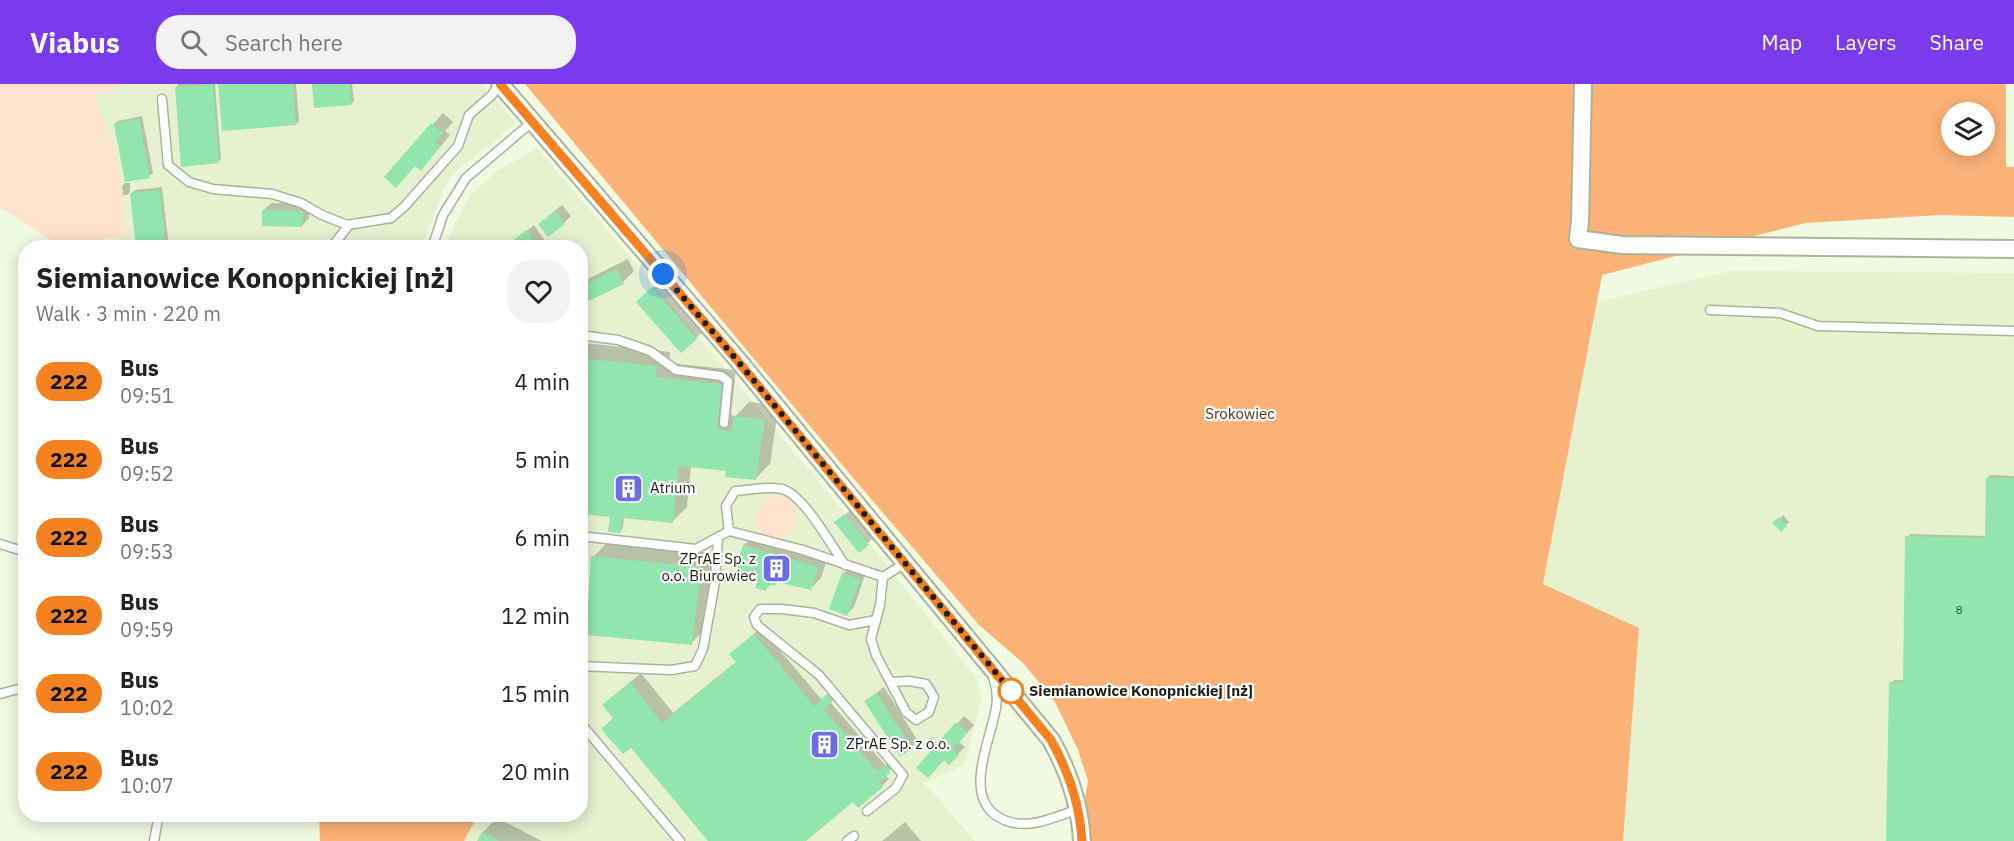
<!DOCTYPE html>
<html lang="en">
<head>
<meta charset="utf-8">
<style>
  body { margin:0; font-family:"IBM Plex Sans",sans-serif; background:#f2f2f2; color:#222; height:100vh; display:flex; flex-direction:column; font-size:22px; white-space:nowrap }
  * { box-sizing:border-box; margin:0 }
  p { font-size:20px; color:#767676 }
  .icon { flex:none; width:33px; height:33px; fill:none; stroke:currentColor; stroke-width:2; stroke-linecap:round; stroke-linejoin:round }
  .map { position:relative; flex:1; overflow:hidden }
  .sheet { position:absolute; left:18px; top:156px; width:570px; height:582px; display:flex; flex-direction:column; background:#fff; border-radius:24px; box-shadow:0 3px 15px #0003 }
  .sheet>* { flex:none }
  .badge { padding:0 12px; border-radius:20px; font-size:21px; line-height:39px }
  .buttons { position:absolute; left:1941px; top:18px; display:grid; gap:12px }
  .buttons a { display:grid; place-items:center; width:54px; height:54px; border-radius:50%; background:#fff; box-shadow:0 3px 15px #0003; font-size:30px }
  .you { position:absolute; width:30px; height:30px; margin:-15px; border:4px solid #fff; border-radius:50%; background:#1a73e8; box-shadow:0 0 0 9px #1a73e833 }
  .map>.badge { position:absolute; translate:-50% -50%; box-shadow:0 0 0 3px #fff }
  .round { display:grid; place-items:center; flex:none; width:63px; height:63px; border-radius:24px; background:#f2f2f2 }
  .summary { display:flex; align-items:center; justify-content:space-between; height:102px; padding:0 18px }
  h1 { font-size:28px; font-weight:700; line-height:45px }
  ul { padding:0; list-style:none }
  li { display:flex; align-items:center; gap:18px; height:78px; padding:0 18px }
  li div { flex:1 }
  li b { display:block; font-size:22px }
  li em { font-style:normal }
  li .badge { min-width:66px; font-weight:700; text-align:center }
  header { display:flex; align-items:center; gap:36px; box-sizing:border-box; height:84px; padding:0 30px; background:#7c3aed; color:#fff }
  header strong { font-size:28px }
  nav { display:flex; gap:33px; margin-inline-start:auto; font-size:21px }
  .search { width:420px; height:54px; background:#f2f2f2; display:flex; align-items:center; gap:15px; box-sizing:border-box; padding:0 21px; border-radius:24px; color:#767676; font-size:22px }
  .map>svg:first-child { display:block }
</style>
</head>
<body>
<header>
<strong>Viabus</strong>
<div class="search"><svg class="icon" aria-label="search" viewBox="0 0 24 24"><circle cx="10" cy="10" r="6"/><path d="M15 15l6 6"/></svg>Search here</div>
<nav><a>Map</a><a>Layers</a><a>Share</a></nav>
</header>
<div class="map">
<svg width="2014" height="757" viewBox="0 0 2014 757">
  <rect width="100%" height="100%" fill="#f1fae0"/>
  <!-- built -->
  <g fill="#e6f1d0">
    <polygon points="65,0 482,0 516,39 459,85 447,98 421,163 120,163 76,16"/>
    <polygon points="537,64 720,278 871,461 976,594 981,612 980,622 964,681 924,699 975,757 464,757 478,731 580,730 580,164 445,164 454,141 471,110 496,88"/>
    <polygon points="1731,187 2014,189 2014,757 1623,757 1639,544 1543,500 1597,218"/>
  </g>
  <!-- green -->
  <g fill="#fde2cd">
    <polygon points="0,0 129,0 94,12 118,74 126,153 81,158 62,163 0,123"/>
    <circle cx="777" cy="433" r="21"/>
  </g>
  <!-- forest -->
  <g fill="#fbb277" fill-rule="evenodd">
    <path d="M525,0H2006V83H2014V133L1941,131L1805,139L1602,191L1543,500L1639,544L1623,757H1081V736L1088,697L1078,666L1055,618L1024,580L979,541L854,395ZM1952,28H1984V62H1952Z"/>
    <polygon points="319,731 319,730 478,731 464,757 320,757"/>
  </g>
  <!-- shadow -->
  <g fill="#0003">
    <polygon points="179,0 215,0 221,75 218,78 176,3"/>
    <polygon points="220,0 296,0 299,37 296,40"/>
    <polygon points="314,0 352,0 354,17 351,20"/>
    <polygon points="443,29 453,38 445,47 450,51 431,74 420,84 416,80 386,93"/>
    <polygon points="142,32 153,89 149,92 115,40 118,37"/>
    <polygon points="125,99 130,99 130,108 127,111 123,111 122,102"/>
    <polygon points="162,103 169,164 138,164 132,109 135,106"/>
    <polygon points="271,119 309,120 309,134 302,142 264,126"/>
    <polygon points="562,121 571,132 564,139 547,133"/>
    <polygon points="534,141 550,164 513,164 518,154"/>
    <polygon points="628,175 634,187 623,198 580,219 580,199"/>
    <polygon points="664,193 707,244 696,254 649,207"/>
    <polygon points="584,259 670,268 669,279 736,286 731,331 736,332 749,318 779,321 770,380 756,394 728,386 691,382 687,423 672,438 624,433 623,444 620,448 611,431 580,424 580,263"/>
    <polygon points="1990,391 2014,392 2014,757 1891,599 1894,596 1904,596 1907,453 1910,450 1986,452 1987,394"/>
    <polygon points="853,424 875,452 859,467 836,438"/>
    <polygon points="1783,431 1789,438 1781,446 1775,440"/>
    <polygon points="755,451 828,472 821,494 811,504 779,497 775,501 771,500 766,505 758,497 744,461"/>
    <polygon points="607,459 714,469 706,545 691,559 593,473"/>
    <polygon points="850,482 866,488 854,523 847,530 843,490"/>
    <polygon points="761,544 822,616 835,604 839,609 830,618 885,681 892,674 897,680 885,691 889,695 882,702 853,716 614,634 615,611 641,589 673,629 737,577 738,563"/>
    <polygon points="884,603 918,657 911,664 866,617"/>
    <polygon points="964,632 974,641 959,658 965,663 949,679 944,675 919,684"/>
    <polygon points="497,734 542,757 478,757 483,748"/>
    <polygon points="905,738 921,757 882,757"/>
  </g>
  <!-- building -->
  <g fill="#92e5ad">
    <polygon points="213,0 219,79 181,83 175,3"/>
    <polygon points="218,0 293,0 296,41 222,47"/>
    <polygon points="312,0 350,0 351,21 314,24"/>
    <polygon points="139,35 150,94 125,98 114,40"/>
    <polygon points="431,39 443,49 435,58 440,62 421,87 415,82 396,104 384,93"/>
    <polygon points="160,106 166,164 136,164 130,109"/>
    <polygon points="262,126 303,127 302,143 262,142"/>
    <polygon points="555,127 565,140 548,153 538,140"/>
    <polygon points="526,146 539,164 512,164 509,160 510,159"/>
    <polygon points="617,185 624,200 580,221 580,203"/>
    <polygon points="652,203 697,255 681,269 636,218"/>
    <polygon points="580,274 657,282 656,293 722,300 717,345 732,347 733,332 765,335 756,396 725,393 726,387 679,382 673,439 622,434 621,449 608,448 610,433 583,430 584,426 580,426"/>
    <polygon points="1986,394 2014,394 2014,757 1886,757 1889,598 1903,599 1905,452 1985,454"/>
    <polygon points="845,430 869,461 859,469 834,438"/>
    <polygon points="1779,433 1787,442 1781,448 1772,439"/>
    <polygon points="743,461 818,483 811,506 777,498 775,502 768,500 766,507 755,504 757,498 749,495 750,491 735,486"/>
    <polygon points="591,472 701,483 692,561 586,551"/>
    <polygon points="842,489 860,495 847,532 829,525"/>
    <polygon points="754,550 814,622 827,610 833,617 824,626 877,687 885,680 891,688 879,698 883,703 858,724 853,718 806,757 708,757 631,664 623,670 601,645 613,634 602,621 630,598 662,639 736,578 729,570"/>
    <polygon points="877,609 912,665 900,673 864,617"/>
    <polygon points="956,638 968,648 953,665 959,671 949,681 944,676 928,694 916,684"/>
    <polygon points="482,748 500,757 477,757"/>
  </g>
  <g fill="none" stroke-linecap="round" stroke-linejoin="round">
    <defs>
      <g id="lane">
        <polyline points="162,15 168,81 189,98 213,105 272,110 301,119 322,131 347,141 391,134 404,123 458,62 469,31 492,11 499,0"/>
        <polyline points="331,164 349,141"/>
        <polyline points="432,164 443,131 466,94 532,38"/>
        <polyline points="1710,226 1780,229 1818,242 2014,247"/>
        <polyline points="580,251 618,256 650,267 676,286 721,292 728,297 724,339"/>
        <path d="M729,447L726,422L735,407C750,406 767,402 782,405C804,411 831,461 845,481"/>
        <polyline points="580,452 696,465 729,447 803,466 883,493 905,479"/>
        <polyline points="0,460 26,468"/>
        <polyline points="883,493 880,521 871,555 876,571 906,628 916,636 929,628 934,613 926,600 909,597 892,598"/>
        <polyline points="580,582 671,586 695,582 703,565 715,498 718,453"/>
        <path d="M993,592C996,602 998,613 996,624C991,654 965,707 994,730C1020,750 1051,735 1078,725"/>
        <polyline points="0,610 26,603"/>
        <polyline points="580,634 583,642 680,757"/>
        <polyline points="867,727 896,704 903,691 819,591 757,541 754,533 760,525 782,525 814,529 849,541 876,536"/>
        <polyline points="154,757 159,730"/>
        <polyline points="847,757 854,752"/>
      </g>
      <g id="street">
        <path d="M500,0L737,275L1051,656C1069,688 1080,720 1082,757"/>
        <polyline points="1583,0 1580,137 1578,155 1622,161 2014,165"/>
      </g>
    </defs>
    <!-- lane casing -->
    <use href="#lane" stroke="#abb49b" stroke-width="11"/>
    <!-- street casing -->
    <use href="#street" stroke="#abb49b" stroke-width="20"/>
    <!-- lane -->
    <use href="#lane" stroke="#fff" stroke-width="8"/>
    <!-- street -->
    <use href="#street" stroke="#fff" stroke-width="16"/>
  </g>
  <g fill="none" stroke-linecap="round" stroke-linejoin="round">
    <defs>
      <path id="line" d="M500,0L736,275L1051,656C1069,688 1080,720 1082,757"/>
    </defs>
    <!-- line casing -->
    <use href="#line" stroke="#fff" stroke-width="14"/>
    <!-- line -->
    <use href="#line" stroke="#f58220" stroke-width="9"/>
    <!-- walk -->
    <polyline stroke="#1c1f16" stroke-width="6" stroke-dasharray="0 10.8" points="663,190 736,275 1011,607"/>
  </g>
  <!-- icons -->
  <defs>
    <symbol id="building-square" viewBox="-11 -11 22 22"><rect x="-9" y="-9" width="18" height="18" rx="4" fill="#6c6ce6" stroke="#fff"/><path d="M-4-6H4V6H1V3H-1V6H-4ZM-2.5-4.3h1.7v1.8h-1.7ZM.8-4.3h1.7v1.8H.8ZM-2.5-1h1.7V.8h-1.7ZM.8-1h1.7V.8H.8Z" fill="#fff"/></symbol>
  </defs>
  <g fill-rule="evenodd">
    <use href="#building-square" x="612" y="388" width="33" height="33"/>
    <use href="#building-square" x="760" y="468" width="33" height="33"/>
    <use href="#building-square" x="808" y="644" width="33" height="33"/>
  </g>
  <!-- markers -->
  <circle fill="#fff" stroke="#f58220" stroke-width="3" cx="1011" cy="607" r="12"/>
  <g text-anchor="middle" stroke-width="4.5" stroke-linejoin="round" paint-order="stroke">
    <!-- number labels -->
    <g font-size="12" fill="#3a503c">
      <text x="1959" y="530">8</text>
    </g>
    <!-- park labels -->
    <g font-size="15" fill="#51331a" stroke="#fff">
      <text x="1240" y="335">Srokowiec</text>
    </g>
    <!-- poi labels -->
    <g font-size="15" fill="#1c1f16" stroke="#fff" text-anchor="start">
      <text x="650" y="409">Atrium</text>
      <text x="756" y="480" text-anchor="end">ZPrAE Sp. z<tspan x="756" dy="17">o.o. Biurowiec</tspan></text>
      <text x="846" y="665">ZPrAE Sp. z o.o.</text>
    </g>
    <!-- stop labels -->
    <g font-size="15" font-weight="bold" fill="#1c1f16" stroke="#fff" text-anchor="start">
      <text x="1029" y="612">Siemianowice Konopnickiej [nż]</text>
    </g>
  </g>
</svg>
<div class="buttons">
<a><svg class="icon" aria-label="layers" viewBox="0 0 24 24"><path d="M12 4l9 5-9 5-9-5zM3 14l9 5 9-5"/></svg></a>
</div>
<div class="you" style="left:663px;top:190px"></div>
<section class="sheet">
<div class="summary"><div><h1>Siemianowice Konopnickiej [nż]</h1><p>Walk · 3 min · 220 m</p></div><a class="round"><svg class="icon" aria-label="heart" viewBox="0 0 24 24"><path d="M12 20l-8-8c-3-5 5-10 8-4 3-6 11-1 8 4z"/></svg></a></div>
<ul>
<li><span class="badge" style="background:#f58220;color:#111">222</span><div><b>Bus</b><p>09:51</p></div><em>4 min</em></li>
<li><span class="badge" style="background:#f58220;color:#111">222</span><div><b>Bus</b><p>09:52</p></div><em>5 min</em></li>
<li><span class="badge" style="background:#f58220;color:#111">222</span><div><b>Bus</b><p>09:53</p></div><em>6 min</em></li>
<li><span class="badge" style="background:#f58220;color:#111">222</span><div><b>Bus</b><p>09:59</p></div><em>12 min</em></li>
<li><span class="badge" style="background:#f58220;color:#111">222</span><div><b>Bus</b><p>10:02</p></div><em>15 min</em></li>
<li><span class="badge" style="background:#f58220;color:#111">222</span><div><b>Bus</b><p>10:07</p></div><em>20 min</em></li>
</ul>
</section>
</div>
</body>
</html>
